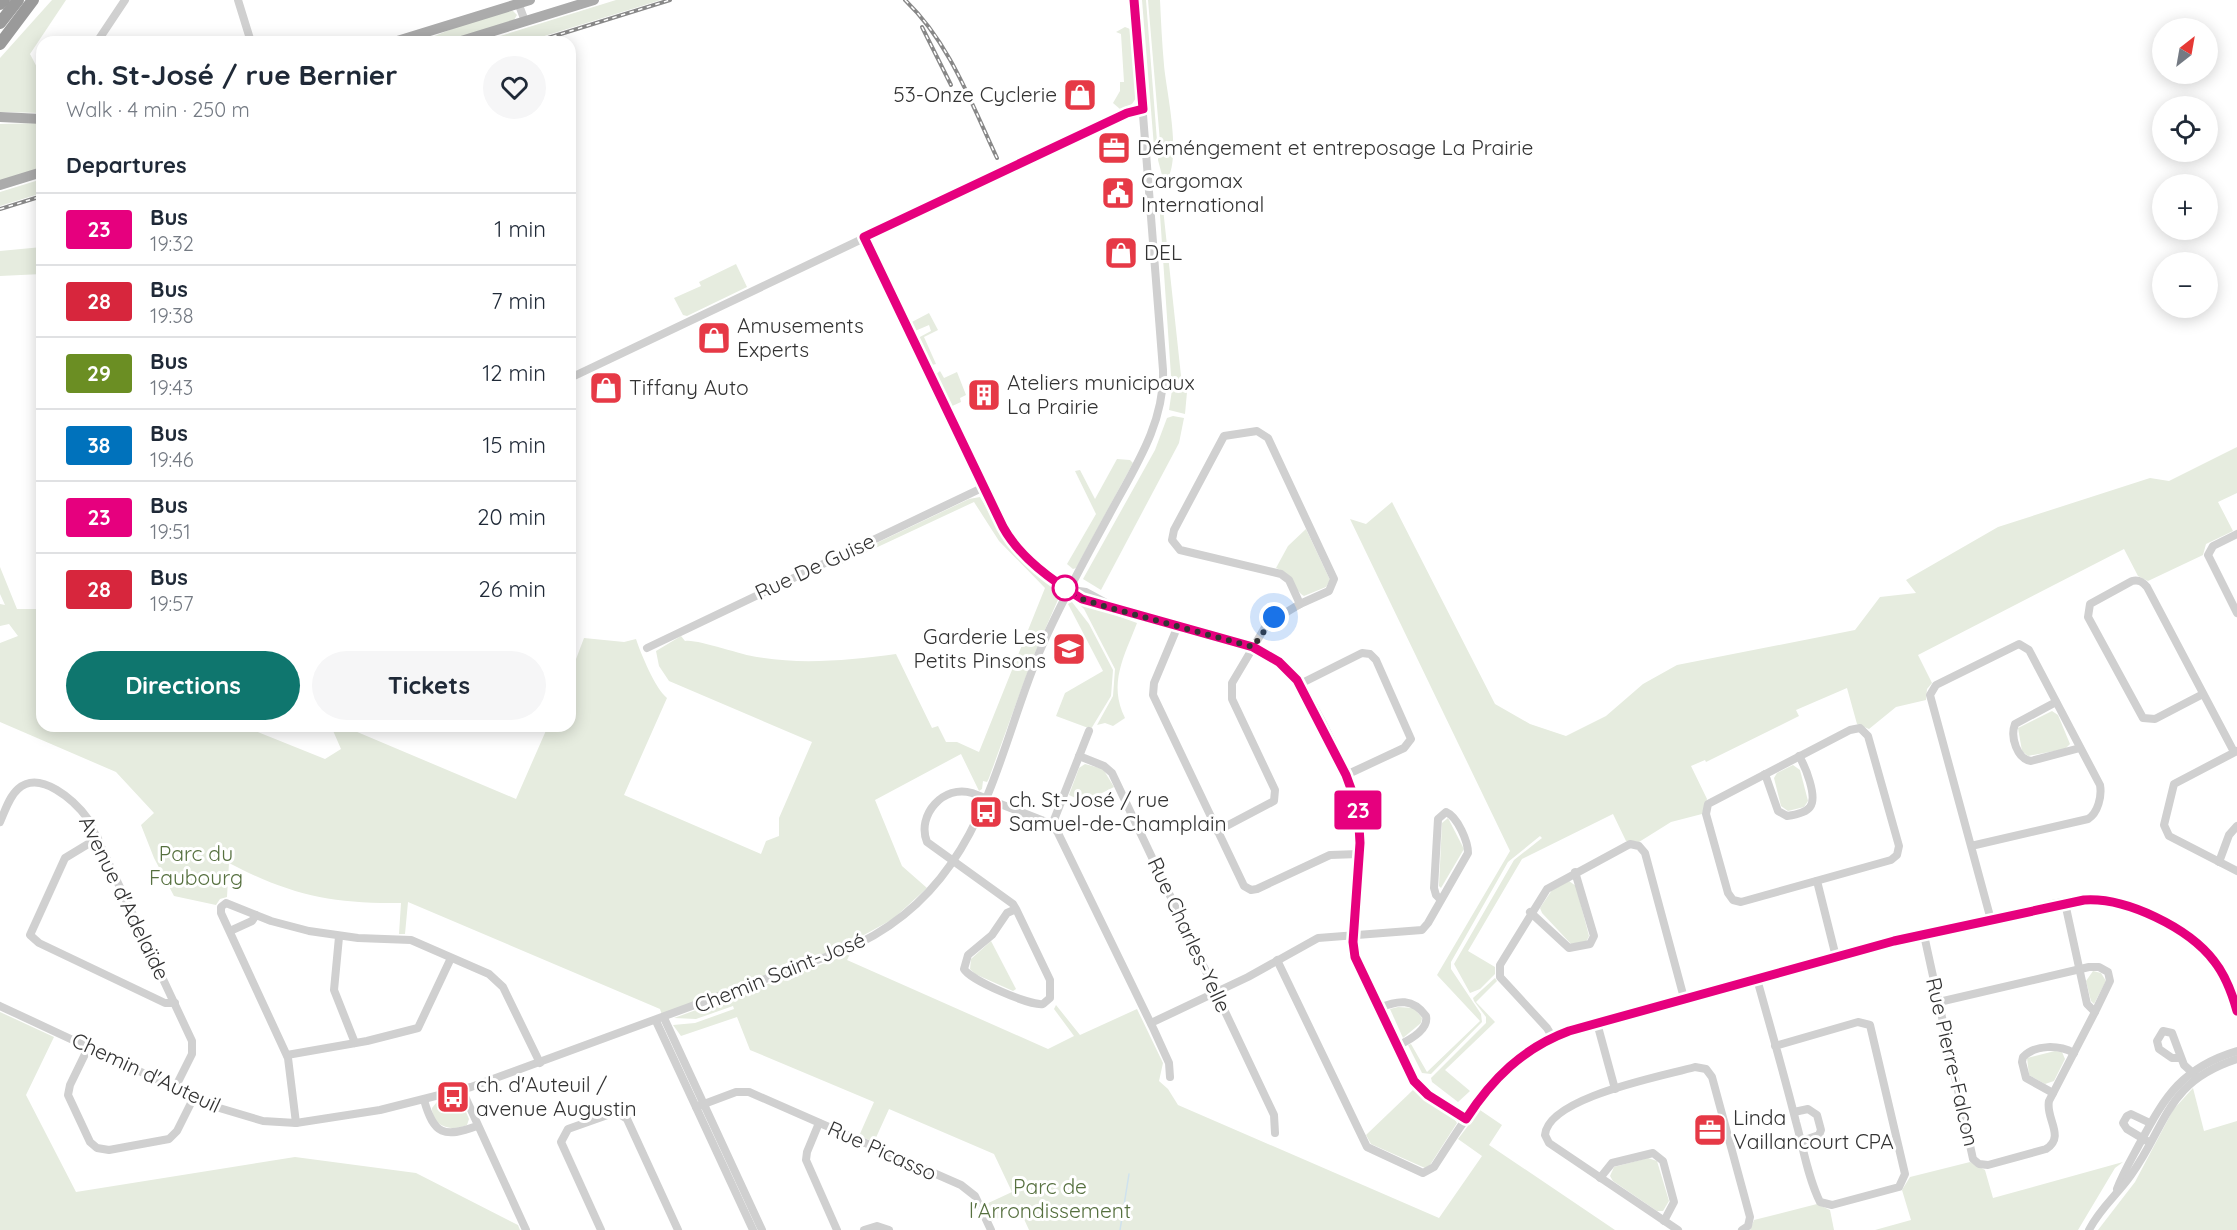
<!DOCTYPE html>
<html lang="en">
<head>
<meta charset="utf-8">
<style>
  body { margin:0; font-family:Quicksand,sans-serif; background:#f6f6f7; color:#1f2937; height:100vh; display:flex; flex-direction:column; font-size:22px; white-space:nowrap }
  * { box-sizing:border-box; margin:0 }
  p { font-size:20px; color:#747a83 }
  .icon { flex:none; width:33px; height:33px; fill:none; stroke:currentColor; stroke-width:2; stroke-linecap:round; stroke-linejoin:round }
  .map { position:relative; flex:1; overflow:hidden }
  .panel { position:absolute; left:36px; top:36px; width:540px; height:696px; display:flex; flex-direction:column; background:#fff; border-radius:18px; box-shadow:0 3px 15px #0003 }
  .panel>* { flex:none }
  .badge { padding:0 12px; border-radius:4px; font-size:21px; line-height:39px }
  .needle { width:39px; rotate:31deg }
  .tools { position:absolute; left:2152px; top:18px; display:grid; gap:12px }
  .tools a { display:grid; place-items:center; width:66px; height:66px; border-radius:50%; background:#fff; box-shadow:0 3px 15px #0003; font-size:30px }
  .you { position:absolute; width:30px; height:30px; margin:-15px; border:4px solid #fff; border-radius:50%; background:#1a73e8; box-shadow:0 0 0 9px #1a73e833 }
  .map>.badge { position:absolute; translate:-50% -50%; box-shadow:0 0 0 3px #fff }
  h2 { padding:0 30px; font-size:22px; line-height:54px }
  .round { display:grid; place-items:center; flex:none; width:63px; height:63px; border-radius:32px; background:#f6f6f7 }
  .overview { display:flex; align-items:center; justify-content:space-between; height:102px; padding:0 30px }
  h1 { font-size:28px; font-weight:700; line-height:45px }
  .button { display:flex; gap:12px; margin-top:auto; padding:12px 30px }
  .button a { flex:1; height:69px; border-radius:36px; background:#0f766e; color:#fff; font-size:24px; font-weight:700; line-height:69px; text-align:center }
  .button a+a { background:#f6f6f7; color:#1f2937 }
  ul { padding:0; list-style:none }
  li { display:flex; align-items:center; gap:18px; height:72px; padding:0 30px; border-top:2px solid #e0e1e3 }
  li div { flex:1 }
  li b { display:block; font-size:22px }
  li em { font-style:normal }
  li .badge { min-width:66px; font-weight:700; text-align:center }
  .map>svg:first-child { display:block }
</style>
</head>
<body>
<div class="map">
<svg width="2237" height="1230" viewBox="0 0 2237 1230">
  <rect width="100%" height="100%" fill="#fff"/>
  <!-- green -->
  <g fill="#e6ecdf">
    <polygon points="52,0 66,0 30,54 42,77 42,113 0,112 0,58"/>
    <polygon points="616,0 661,0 525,42 481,42"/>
    <polygon points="1142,0 1146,0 1157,141 1155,159"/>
    <path d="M1148,0H1160C1161,22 1162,43 1164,65C1166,90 1184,166 1164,183L1158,160L1160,142Z"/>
    <polygon points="512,10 517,15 514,20 446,42 420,42 459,26"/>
    <polygon points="1125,27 1130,29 1136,98 1132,104 1120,109 1113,103 1120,91 1120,82 1124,82 1121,34 1116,32"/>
    <polygon points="42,123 42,168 0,181 0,124"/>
    <polygon points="42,179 42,193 0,206 0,192"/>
    <polygon points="1162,199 1182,385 1187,392 1185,414 1169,410 1172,390 1159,200"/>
    <polygon points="42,247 42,274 0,276 0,251"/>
    <polygon points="736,264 747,287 687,316 683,315 674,298 701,286 699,282"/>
    <polygon points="929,313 938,330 924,337 936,364 932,365 918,338 931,331 929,325 915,331 910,323"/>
    <polygon points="940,371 944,378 957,372 966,395 960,398 961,402 950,407 935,375"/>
    <polygon points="1173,416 1184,418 1179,443 1101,590 1083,579 1155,450 1167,418"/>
    <polygon points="2237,447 2237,493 2218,502 2233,531 2206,544 2203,555 2148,581 2138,576 2124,549 1918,655 1932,683 1927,689 1926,700 1896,707 1869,729 1857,724 1847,688 1796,710 1799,716 1706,762 1705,760 1691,766 1707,799 1702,814 1671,822 1639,842 1626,841 1613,814 1522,859 1468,951 1495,967 1495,974 1480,989 1470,993 1454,964 1514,860 1542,838 1540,836 1508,862 1451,962 1451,969 1481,1014 1482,1022 1431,1074 1422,1073 1408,1045 1411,1044 1427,1072 1480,1021 1437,975 1510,851 1350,519 1366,524 1392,502 1495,704 1530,724 1566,736 1606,716 1643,684 1677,665 1855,630 1880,597 1916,593 1906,580 1998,527 2150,478 2169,481"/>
    <polygon points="1117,459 1130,460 1133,463 1076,568 1073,569 1067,564 1096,514 1075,471 1080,470 1095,499"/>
    <path d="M980,497L1010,547L1057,589L1060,595L1033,657L989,778L987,782L983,781L982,789L979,791L961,754L875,800L902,866L927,888L893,919L844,946L662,1015L660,1009L408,902L405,934H399L401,903C332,904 290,895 229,863L227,897L220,899L216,905L174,896L154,858L141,825L154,813L116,772L0,722V643L18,636L9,624L0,626V604L5,605L0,594V567L17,609H42V726H243L325,759L341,749L331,726H343L516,799L548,726H570V675L584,638L624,642L636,639C641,654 655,688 667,698L624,795L761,854L766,841L779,836V818L812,742L669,681L659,666L656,651L681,636L685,641C694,638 742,655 757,657C803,665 850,660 896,654L932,728L938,726L946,742H957L979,752L1045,588L999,541L974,502L837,566L839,561L969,499Z"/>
    <path d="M1306,529L1330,580L1326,587L1304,596C1291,588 1296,575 1276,568L1288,546Z"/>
    <path d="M1076,601L1137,623C1124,657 1108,683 1125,718L1113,726L1105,723L1097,725L1113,696L1115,669L1084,609Z"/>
    <polygon points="1072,602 1089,624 1113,670 1111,696 1091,729 1056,716 1065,693 1103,671 1068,604"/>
    <polygon points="2052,711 2058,715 2070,744 2065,749 2028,756 2022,751 2018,728"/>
    <polygon points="1085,764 1103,769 1114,787 1084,802 1069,795 1079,768"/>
    <polygon points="1793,765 1800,770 1808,801 1804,807 1788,811 1781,806 1774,778 1777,773"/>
    <polygon points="1448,818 1464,849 1441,888 1439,886 1442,823"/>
    <polygon points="1569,881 1576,886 1589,936 1586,942 1572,945 1542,913 1540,908 1552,890"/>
    <polygon points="991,941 1016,989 1013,991 975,974 970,969 971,959"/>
    <polygon points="850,954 847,960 1048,1049 1074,1036 1054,1009 1056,1005 1080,1035 1137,1009 1163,1063 1159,1081 1168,1089 1178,1105 1439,1218 1482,1156 1458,1139 1480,1110 1502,1125 1489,1145 1615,1230 1029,1230 1019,1208 992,1221 984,1205 1012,1192 994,1154 889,1109 874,1142 859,1136 874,1102 750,1050 737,1017 681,1036 673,1025 695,1023 734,1009 733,1006 696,1019 674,1018"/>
    <polygon points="2093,971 2101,973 2106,981 2094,1004 2091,1001 2086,981"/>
    <polygon points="1495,978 1497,981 1476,1002 1495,1022 1445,1070 1470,1091 1458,1102 1432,1082 1431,1078 1486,1023 1486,1017 1474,1001 1473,998"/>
    <polygon points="1398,1007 1414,1008 1422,1018 1421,1023 1403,1038 1390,1009"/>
    <polygon points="0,1012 54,1037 26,1095 76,1192 295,1157 416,1173 518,1225 520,1230 0,1230"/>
    <polygon points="2055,1051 2062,1052 2065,1059 2054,1081 2045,1084 2029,1075 2027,1058"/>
    <polygon points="2193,1088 2204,1131 2237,1121 2237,1230 2098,1230 2135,1182 2173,1110"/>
    <path d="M1413,1090C1425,1101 1452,1113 1457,1123L1430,1165L1425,1168L1371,1144L1366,1135Z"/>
    <path d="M452,1098L461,1100L469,1119L467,1125C452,1132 432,1127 432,1108L437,1102Z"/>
    <polygon points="1648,1158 1657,1161 1669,1201 1663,1211 1657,1211 1613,1181 1610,1176 1614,1167"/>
    <polygon points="1970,1162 1985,1170 1993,1198 2123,1162 2115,1168 2078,1230 1875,1230 1911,1220 1902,1190 1910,1177"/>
    <polygon points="1817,1204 1830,1210 1834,1230 1750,1230 1754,1220"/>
  </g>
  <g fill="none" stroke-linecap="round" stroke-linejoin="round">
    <!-- stream -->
    <polyline stroke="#cfe2ee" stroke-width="1.5" points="1120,1230 1129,1174"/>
    <!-- minor -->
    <g stroke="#d0d0d0" stroke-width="8">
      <polyline points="238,0 251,42"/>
      <polyline points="517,0 525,21"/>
      <polyline points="97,42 125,0"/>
      <path d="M864,238L1003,527C1019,555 1053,586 1083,599C1093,604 1104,604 1114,608C1139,615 1163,624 1188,631C1230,642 1278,646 1303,688C1326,725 1361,796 1361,839C1360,872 1347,933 1357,962L1414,1081L1428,1095L1466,1119"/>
      <polyline points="570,378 1127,113 1143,109"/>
      <polygon points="1257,431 1268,438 1334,579 1329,591 1300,604 1289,580 1281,574 1180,550 1172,540 1174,530 1224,436"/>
      <polyline points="2237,534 2213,546 2208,555 2237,613"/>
      <polyline points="1072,590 1086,592 1110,605"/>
      <polyline points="1177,628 1154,683 1153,695 1244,886 1251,890 1257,889 1330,855 1359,854"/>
      <polyline points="647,648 984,487"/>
      <polyline points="1300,684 1362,653 1370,654 1376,660 1411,739 1404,748 1346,775"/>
      <path d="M2203,694L2155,719L2143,718L2088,617L2090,604L2132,581C2139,579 2143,582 2147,587L2234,752"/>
      <path d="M2056,702L2015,724C2010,737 2017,759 2031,761L2080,748"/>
      <polygon points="1860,728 1868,736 1899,846 1897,855 1891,860 1741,902 1733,900 1728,893 1706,814 1708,804 1850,730"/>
      <polyline points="2237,751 2174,784 2164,825 2169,836 2237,871"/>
      <polyline points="1079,756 1104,766 1112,773 1274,1115 1275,1133"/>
      <path d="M1765,774L1778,811L1787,816C1794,815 1806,813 1810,807C1818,797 1805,766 1799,756"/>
      <path d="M0,822C5,811 9,797 18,789C40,769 75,801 88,819L192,1041V1054L175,1088"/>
      <polyline points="1052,825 1089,731"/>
      <polyline points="1217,831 1274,801 1275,790 1232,699 1232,683 1267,624 1300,604"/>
      <polyline points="98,838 65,858 30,935 39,943 165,1003 175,1003"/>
      <path d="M1971,846L2088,819C2098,813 2102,796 2100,785L2029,650L2019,644L1936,685L1930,695L1991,920"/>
      <polyline points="2219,862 2229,835 2237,826"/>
      <polyline points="1817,881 1836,957"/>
      <path d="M1016,909L1007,913L992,935L968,955L964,969C970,980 1030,1006 1043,1004L1050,998V980L1016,909L1013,904L927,842C916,815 944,784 972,793L1044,821L1057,831L1154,1030L1169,1063L1170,1077"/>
      <polyline points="1530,912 1569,948 1590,944 1594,936 1575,872"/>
      <polyline points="230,931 252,921 256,915"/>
      <path d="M1924,935L1973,1159L1979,1164L1988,1165L2046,1149C2066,1137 2045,1118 2049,1101L2095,1012L2087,1004L2065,903"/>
      <polyline points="339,937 334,990 355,1043"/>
      <path d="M1277,960L1367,1147L1423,1173L1434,1167C1468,1115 1498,1062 1558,1035C1603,1017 1654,1007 1701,994C1795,968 1888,943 1982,922C2021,913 2067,895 2106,900C2125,903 2141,911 2157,920C2201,943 2223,962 2237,1011"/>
      <path d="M1757,979C1770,1026 1784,1074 1796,1122C1803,1147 1808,1178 1820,1202L1832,1205L1899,1187L1905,1174L1870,1025L1858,1022L1775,1046"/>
      <polyline points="1939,1002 2089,967 2099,967 2108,972 2110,981 2095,1012"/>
      <path d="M0,1006L216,1107L263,1121L296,1123L380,1110L471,1087L842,951C886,933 924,903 951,864C996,800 1011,717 1042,646C1061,602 1085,559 1108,517C1133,470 1165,424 1163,370L1134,0"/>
      <path d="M1379,1008C1398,1000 1413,998 1426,1016C1429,1030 1408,1041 1397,1046"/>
      <polyline points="664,1018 762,1230"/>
      <polyline points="656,1021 753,1230"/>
      <path d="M1151,1023L1248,977L1318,938L1422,930L1428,923L1468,853C1468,842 1458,817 1446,812L1438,819L1434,888L1436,895L1441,900"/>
      <polyline points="1597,1023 1615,1089"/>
      <polyline points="1553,1038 1547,1028 1500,977 1500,965 1547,889 1630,844 1639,846 1645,853 1684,998"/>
      <polyline points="88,1048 70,1085 68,1095 90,1142 97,1148 109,1150 169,1139 177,1131 194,1097"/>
      <polyline points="287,1055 367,1041 418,1028 451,958"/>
      <polyline points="2181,1058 2172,1058 2159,1049 2157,1041 2163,1031 2172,1033 2184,1065 2195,1075"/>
      <polyline points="462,1090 526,1230"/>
      <path d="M2053,1093L2026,1078L2022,1062L2023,1057C2036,1044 2059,1045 2074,1053"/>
      <path d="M424,1100C434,1135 444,1138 477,1126"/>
      <polyline points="696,1107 736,1092 749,1092 961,1185 975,1196 991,1230"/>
      <polyline points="1794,1112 1808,1109 1817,1115 1821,1130 1819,1135 1802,1141"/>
      <polyline points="296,1123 288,1058 221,913 221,907 226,903 271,921 309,931 358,938 411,940 489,974 503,987 540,1063"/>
      <polyline points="819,1123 807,1152 806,1160 837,1230"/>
      <polyline points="2147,1141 2127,1129 2123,1123 2127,1116 2131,1114 2150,1123"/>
      <polyline points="1600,1178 1612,1163 1653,1153 1663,1161 1674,1202 1664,1221"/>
      <path d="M2117,1189C2123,1173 2132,1158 2140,1143C2165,1096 2183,1067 2237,1051"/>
      <polyline points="601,1230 561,1142 568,1129 616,1112 627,1119 678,1230"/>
      <polyline points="864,1230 877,1226 889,1230"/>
      <path d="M1678,1230L1549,1143L1545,1135C1548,1097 1664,1076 1695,1067L1706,1069L1712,1077L1750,1217L1748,1226L1742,1230"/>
      <path d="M2089,1230C2100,1208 2118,1194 2131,1175C2168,1123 2166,1082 2237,1059"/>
    </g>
    <!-- major -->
    <g stroke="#ababab" stroke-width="10">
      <polyline points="394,42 530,0"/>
      <polyline points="458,42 594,0"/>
      <polyline points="0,117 42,119"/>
      <polyline points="0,185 42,172"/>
    </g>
    <!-- highway -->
    <g stroke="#9a9a9a" stroke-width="12">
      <polyline points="0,4 4,0"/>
      <polyline points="0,23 18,0"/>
      <polyline points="0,44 33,0"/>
    </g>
    <defs>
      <g id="rail">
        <path d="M905,0C950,43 971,103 997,158"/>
        <polyline points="922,27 951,85"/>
        <polyline points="535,42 670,0"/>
        <polyline points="0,209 42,196"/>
      </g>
    </defs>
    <!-- rail casing -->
    <use href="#rail" stroke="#888" stroke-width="4"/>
    <!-- rail -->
    <use href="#rail" stroke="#fff" stroke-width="1.5" stroke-dasharray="4.5" stroke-linecap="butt"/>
  </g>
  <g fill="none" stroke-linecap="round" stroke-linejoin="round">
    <defs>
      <path id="line" d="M1134,0L1143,109L1127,113L864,237L1003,527C1020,558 1053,581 1082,599L1253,647L1279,662L1297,680L1346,775L1358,808L1360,843L1353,942L1355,957L1414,1081L1428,1095L1466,1119C1492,1079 1523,1048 1569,1031L1894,941L2084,900C2126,897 2189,928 2214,961C2226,976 2232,993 2237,1011"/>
    </defs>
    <!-- line casing -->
    <use href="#line" stroke="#fff" stroke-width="14"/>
    <!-- line -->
    <use href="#line" stroke="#e6007e" stroke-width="9"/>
    <!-- walk -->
    <polyline stroke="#333" stroke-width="6" stroke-dasharray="0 10.8" points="1065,588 1082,599 1100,605 1253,647 1274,617"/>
  </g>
  <!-- icons -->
  <defs>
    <symbol id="shop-square" viewBox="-11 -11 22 22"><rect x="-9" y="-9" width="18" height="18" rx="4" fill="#e63946" stroke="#fff"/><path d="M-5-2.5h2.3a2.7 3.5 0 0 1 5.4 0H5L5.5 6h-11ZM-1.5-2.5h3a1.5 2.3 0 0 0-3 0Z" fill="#fff"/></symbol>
    <symbol id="office-square" viewBox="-11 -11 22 22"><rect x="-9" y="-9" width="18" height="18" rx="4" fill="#e63946" stroke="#fff"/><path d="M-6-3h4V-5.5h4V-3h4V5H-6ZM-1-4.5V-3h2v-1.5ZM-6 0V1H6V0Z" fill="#fff"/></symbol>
    <symbol id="civic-square" viewBox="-11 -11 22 22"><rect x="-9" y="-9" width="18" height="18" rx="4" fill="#e63946" stroke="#fff"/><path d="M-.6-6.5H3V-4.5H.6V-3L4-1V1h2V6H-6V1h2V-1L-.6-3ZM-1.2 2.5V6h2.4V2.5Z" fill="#fff"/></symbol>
    <symbol id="building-square" viewBox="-11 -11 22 22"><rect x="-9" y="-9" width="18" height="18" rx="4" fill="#e63946" stroke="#fff"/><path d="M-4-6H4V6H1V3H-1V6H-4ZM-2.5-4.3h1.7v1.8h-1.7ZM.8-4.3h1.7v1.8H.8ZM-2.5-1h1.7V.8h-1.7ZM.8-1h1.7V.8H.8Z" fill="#fff"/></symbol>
    <symbol id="school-square" viewBox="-11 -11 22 22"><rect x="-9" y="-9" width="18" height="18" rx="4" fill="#e63946" stroke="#fff"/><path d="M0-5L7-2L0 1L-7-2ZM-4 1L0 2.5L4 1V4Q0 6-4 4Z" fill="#fff"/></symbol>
    <symbol id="bus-square" viewBox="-11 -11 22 22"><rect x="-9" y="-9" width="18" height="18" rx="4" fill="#e63946" stroke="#fff"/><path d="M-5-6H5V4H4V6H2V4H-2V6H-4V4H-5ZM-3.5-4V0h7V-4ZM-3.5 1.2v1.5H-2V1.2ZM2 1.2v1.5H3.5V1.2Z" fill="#fff"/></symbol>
  </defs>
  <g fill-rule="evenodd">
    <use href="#shop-square" x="1061" y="76" width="38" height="38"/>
    <use href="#office-square" x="1095" y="129" width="38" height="38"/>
    <use href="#civic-square" x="1099" y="174" width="38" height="38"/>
    <use href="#shop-square" x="1102" y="234" width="38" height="38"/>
    <use href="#shop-square" x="695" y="319" width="38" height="38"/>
    <use href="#shop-square" x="587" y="369" width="38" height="38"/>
    <use href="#building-square" x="965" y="376" width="38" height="38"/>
    <use href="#school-square" x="1050" y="630" width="38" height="38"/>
    <use href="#bus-square" x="967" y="793" width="38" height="38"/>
    <use href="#bus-square" x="434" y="1078" width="38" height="38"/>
    <use href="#office-square" x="1691" y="1111" width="38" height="38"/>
  </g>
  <!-- markers -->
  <circle fill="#fff" stroke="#e6007e" stroke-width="3" cx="1065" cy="588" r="12"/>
  <g text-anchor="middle" stroke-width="6" stroke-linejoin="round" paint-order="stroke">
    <!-- poi labels -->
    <g font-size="21" fill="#333" stroke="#fff" text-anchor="start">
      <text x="1057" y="102" text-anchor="end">53-Onze Cyclerie</text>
      <text x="1137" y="155">Déméngement et entreposage La Prairie</text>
      <text x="1141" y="188">Cargomax<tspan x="1141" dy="24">International</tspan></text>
      <text x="1144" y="260">DEL</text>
      <text x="737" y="333">Amusements<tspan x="737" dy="24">Experts</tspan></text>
      <text x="1007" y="390">Ateliers municipaux<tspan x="1007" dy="24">La Prairie</tspan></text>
      <text x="629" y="395">Tiffany Auto</text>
      <text x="1046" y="644" text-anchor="end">Garderie Les<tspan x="1046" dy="24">Petits Pinsons</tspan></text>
      <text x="1009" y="807">ch. St-José / rue<tspan x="1009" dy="24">Samuel-de-Champlain</tspan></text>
      <text x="476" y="1092">ch. d'Auteuil /<tspan x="476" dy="24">avenue Augustin</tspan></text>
      <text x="1733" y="1125">Linda<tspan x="1733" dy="24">Vaillancourt CPA</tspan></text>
    </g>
    <!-- street labels -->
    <g font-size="21" fill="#333" stroke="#fff">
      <text transform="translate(815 567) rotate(-25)" y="7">Rue De Guise</text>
      <text transform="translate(124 898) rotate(64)" y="7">Avenue d'Adelaïde</text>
      <text transform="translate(1189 935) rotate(65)" y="7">Rue Charles-Yelle</text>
      <text transform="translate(780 973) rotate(-22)" y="7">Chemin Saint-José</text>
      <text transform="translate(1952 1062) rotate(77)" y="7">Rue Pierre-Falcon</text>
      <text transform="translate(146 1073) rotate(25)" y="7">Chemin d'Auteuil</text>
      <text transform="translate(882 1151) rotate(24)" y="7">Rue Picasso</text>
    </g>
    <!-- park labels -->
    <g font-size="21" fill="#56703f" stroke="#fff">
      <text x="196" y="861">Parc du<tspan x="196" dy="24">Faubourg</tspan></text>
      <text x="1050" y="1194">Parc de<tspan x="1050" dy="24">l'Arrondissement</tspan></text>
    </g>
  </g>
</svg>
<div class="tools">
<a><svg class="needle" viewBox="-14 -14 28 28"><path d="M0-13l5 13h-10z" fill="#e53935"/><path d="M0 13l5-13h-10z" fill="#747a83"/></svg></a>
<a><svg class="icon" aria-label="locate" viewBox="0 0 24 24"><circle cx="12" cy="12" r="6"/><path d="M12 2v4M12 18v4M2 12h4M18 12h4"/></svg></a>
<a>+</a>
<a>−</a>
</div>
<div class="you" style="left:1274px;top:617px"></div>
<b class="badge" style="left:1358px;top:810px;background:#e6007e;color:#fff">23</b>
<section class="panel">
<div class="overview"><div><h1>ch. St-José / rue Bernier</h1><p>Walk · 4 min · 250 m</p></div><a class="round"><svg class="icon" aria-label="heart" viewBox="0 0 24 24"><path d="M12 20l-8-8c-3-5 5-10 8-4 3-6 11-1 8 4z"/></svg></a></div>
<h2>Departures</h2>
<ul>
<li><span class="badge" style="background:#e6007e;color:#fff">23</span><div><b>Bus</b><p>19:32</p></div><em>1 min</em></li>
<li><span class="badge" style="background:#d7263d;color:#fff">28</span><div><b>Bus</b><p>19:38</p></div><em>7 min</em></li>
<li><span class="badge" style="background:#6b8e23;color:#fff">29</span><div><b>Bus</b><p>19:43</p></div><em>12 min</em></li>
<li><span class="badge" style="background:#0072bc;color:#fff">38</span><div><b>Bus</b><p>19:46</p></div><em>15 min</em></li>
<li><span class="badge" style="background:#e6007e;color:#fff">23</span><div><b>Bus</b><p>19:51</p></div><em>20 min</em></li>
<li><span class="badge" style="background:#d7263d;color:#fff">28</span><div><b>Bus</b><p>19:57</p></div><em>26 min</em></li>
</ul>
<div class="button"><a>Directions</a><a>Tickets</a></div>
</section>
</div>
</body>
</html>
